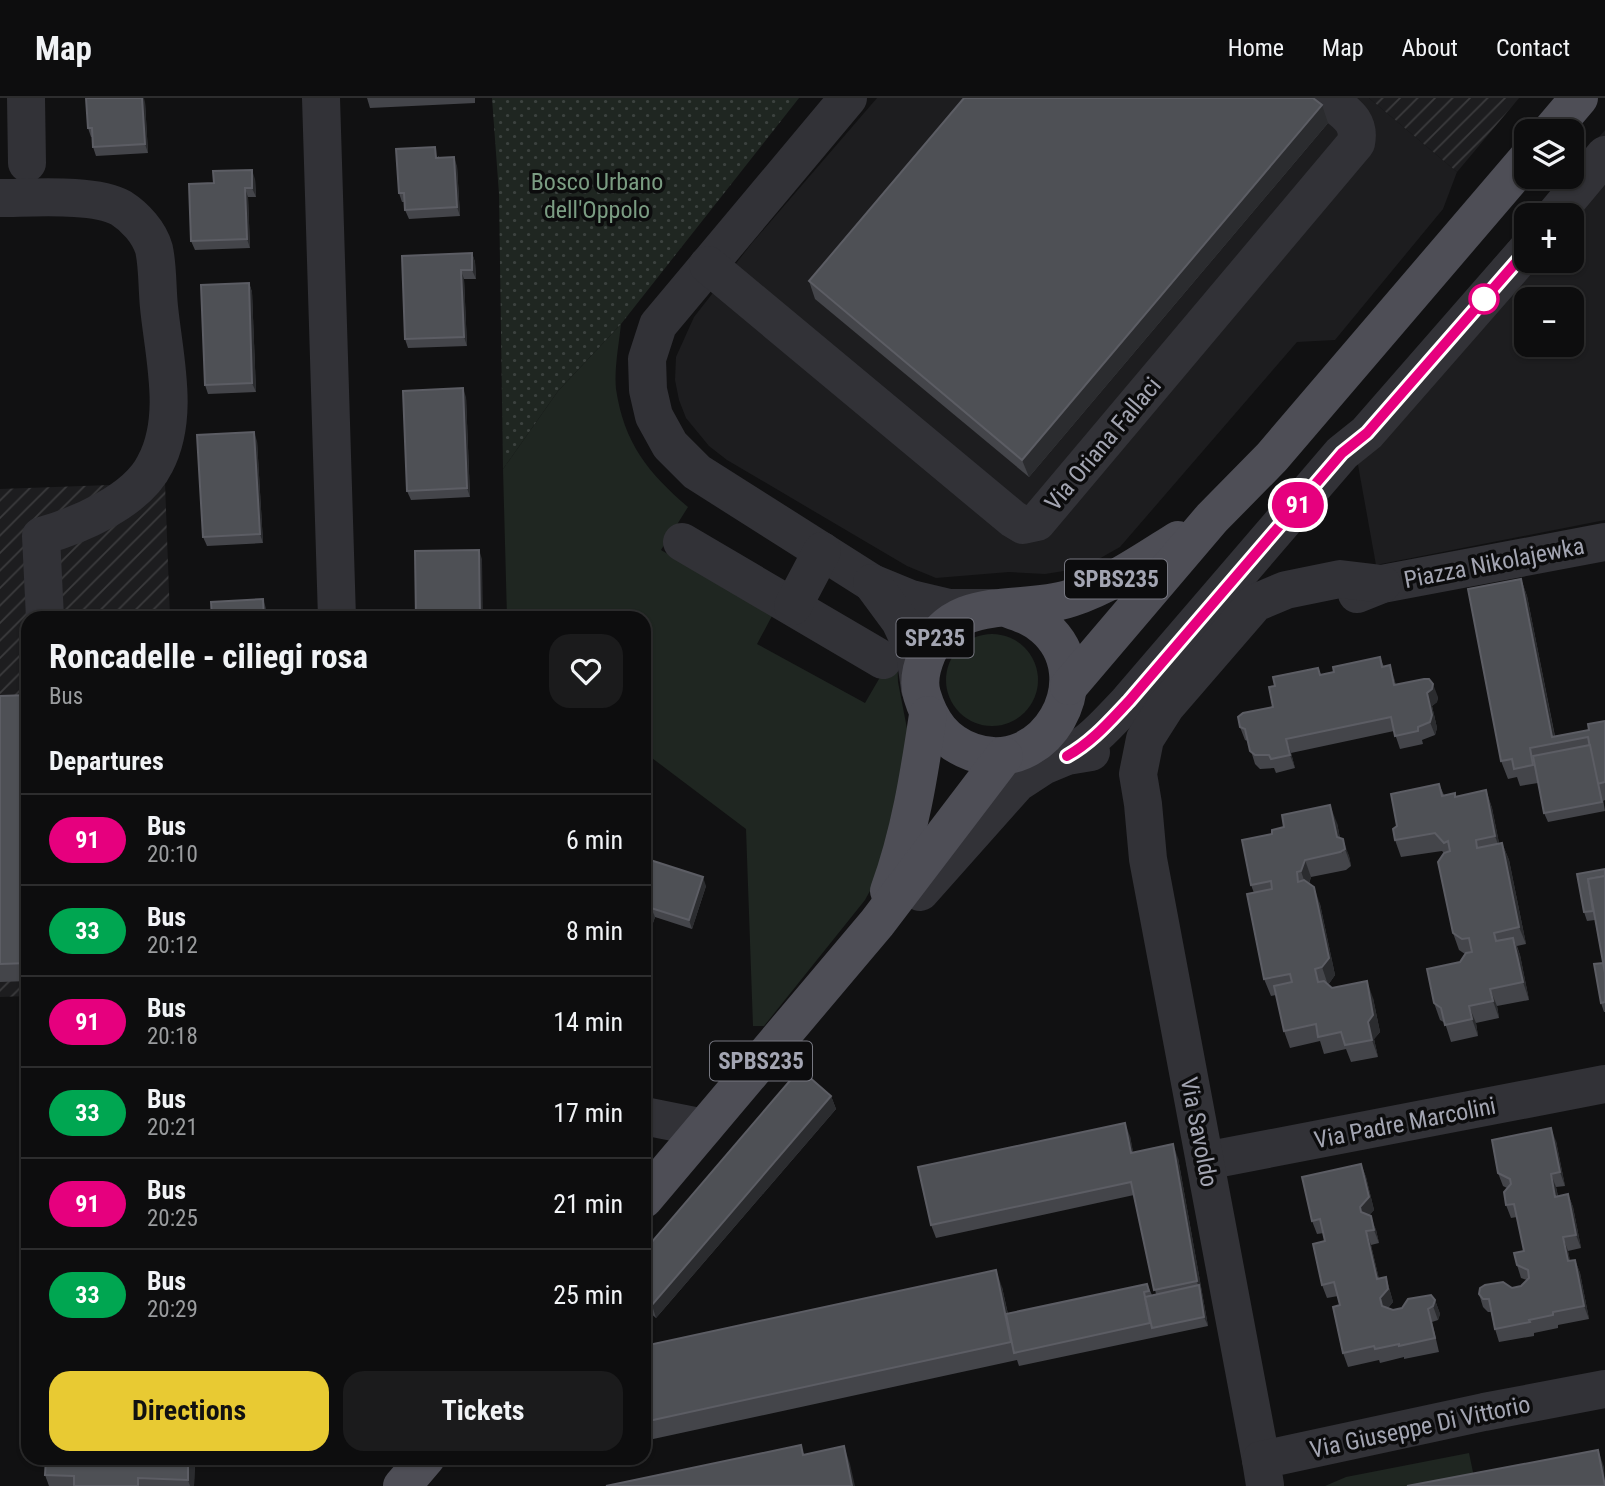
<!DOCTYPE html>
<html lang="en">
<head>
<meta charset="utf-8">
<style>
  body { margin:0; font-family:"Roboto Condensed",sans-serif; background:#1b1b1c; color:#f1f3f6; height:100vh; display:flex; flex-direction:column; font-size:26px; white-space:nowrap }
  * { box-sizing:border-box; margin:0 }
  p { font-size:23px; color:#9a9c9e }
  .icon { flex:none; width:38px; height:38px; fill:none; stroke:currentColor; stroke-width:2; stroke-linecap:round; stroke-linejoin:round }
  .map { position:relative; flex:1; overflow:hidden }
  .sheet { position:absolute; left:21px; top:513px; width:630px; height:854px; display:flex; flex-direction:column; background:#0d0d0e; border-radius:21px; box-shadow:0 2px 5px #0004,0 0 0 2px #2d2d2e }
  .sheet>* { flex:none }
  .badge { padding:0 14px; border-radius:23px; font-size:24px; line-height:46px }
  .tools { position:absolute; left:1514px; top:21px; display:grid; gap:14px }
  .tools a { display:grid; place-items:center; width:70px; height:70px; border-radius:14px; background:#0d0d0e; box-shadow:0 2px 5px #0004,0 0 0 2px #2d2d2e; font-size:35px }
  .map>.badge { position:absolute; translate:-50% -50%; box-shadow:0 0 0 4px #fff }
  h2 { padding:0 28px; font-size:26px; line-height:63px }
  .round { display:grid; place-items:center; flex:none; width:74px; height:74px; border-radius:21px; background:#1b1b1c }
  .overview { display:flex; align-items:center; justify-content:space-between; height:119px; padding:0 28px }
  h1 { font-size:33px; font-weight:700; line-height:52px }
  .action { display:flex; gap:14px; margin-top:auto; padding:14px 28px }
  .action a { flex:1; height:80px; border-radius:21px; background:#e8ca33; color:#111; font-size:28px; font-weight:700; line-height:80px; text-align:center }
  .action a+a { background:#1b1b1c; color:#f1f3f6 }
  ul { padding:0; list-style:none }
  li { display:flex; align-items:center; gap:21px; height:91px; padding:0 28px; border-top:2px solid #2d2d2e }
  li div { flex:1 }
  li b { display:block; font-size:26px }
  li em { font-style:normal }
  li .badge { min-width:77px; font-weight:700; text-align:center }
  header { display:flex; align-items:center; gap:42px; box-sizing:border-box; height:98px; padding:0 35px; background:#0d0d0e; border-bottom:2px solid #2d2d2e }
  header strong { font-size:33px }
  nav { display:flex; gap:38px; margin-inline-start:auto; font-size:24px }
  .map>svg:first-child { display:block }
</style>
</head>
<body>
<header>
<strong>Map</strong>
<nav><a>Home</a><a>Map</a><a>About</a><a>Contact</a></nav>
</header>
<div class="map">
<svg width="1605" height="1388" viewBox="0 0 1605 1388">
  <defs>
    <pattern id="industrial-furrows" width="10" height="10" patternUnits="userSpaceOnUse" patternTransform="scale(1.75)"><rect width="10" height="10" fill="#1d1d1f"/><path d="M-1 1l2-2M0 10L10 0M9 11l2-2" fill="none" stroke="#3b3b3d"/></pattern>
    <pattern id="garden-dots" width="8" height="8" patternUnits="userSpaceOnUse" patternTransform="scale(1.75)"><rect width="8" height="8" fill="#1f2621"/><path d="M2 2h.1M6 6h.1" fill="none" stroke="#3c423f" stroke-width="1.8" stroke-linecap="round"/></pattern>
  </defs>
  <rect width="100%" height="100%" fill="#111112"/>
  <!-- built -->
  <g fill="#1d1d1f" fill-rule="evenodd">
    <polygon points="877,0 1369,0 1457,74 1443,111 1335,242 1297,244 1120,449 1097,462 1070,472 1045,476 1009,474 936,480 907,468 727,362 709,348 686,320 679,302 675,282 676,259 694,219 752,145"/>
    <path d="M1605,32V422L1376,467L1351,328L1526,124V163H1572V117H1532ZM1526,201H1572V247H1526Z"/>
  </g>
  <!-- industrial -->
  <g fill="url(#industrial-furrows)">
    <polygon points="1369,0 1519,0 1457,74"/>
    <polygon points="165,385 170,520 28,520 28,898 0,899 0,391"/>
  </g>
  <!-- grass -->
  <g fill="#1f2621">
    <path d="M621,226C619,246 614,271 616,291C624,345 648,375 688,409L661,452L772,518L757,546L865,605L897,550L898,584L909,641L889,758L865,802L764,928H753L746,731L644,654V520H507L503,371L558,293Z"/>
    <circle cx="992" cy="582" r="46"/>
    <polygon points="1469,1355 1474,1379 1424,1388 1325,1388 1346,1379"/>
  </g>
  <!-- garden -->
  <polygon fill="url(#garden-dots)" points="492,0 799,0 621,226 558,293 503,371 499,96"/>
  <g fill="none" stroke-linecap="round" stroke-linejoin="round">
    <!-- minor -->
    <g stroke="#323237" stroke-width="38">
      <polyline points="26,0 27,65"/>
      <polyline points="321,0 337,520"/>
      <polyline points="848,0 658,227 647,261 648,292 654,318 670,347 697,374 872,485 911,501 949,510 992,510"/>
      <path d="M0,100C31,100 95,95 121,110C135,119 149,134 154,151C158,169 157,190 159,209C164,259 180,319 155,366C137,403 78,428 41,438L45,520"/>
      <polyline points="1555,117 1605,57"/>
      <path d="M708,167L1013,421L1023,427L1037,424L1356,45C1361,21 1343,14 1327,0"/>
      <polyline points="682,444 883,562"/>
      <polyline points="872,485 900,523 915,555 920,591"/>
      <polyline points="1357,496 1382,486 1605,444"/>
      <polyline points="793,508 822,453"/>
      <path d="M1067,658C1092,644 1109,624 1129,603L1342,355L1367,335L1526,153"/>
      <polyline points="920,794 1017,685 1043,668 1067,658 1091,654"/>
      <polyline points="644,1018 704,1030"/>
      <polyline points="1205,1063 1605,986"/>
      <polyline points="1261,1362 1148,761 1143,706 1138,676 1145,641 1166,608 1255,505 1286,492 1340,481 1382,486"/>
      <polyline points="1265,1387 1261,1362 1484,1314 1605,1291"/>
    </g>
    <!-- major -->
    <g stroke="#4e4e56" stroke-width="38">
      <polyline points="1551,33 1579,0"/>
      <path d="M1006,510C1020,515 1033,519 1044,529C1103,580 1045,680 972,654C944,644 930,624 922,597C918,584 922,568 927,556C953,494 1019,517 1071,500C1110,487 1143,464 1178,442"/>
      <polyline points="1069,588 1212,420 1272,359 1526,62"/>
      <path d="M889,793C910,735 919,677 928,617"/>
      <polyline points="644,1101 877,825 1004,658"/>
      <polyline points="402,1388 426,1360"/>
    </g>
  </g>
  <!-- wall -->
  <g fill="#44454a">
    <polygon points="367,0 475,0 475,5 370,10"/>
    <polygon points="145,4 148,55 96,58 93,49 93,39 91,39 88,30"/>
    <polygon points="1328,25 1029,379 815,201 809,183"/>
    <polygon points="439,58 439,60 457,68 460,118 409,121 405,112 405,104 402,104 399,95"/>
    <polygon points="255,81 256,99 248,99 250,150 195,152 191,143"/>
    <polygon points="472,155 475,164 476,181 464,181 467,248 408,250 405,241"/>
    <polygon points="249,185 252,194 256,294 208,296 205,287"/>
    <polygon points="466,299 470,399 411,402 407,393"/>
    <polygon points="257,343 263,445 207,448 203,439"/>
    <polygon points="1521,481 1527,498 1555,638 1589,632 1605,623 1605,702 1603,703 1603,701 1605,713 1548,724 1544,715 1538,685 1520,688 1517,679 1508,681 1501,663"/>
    <polygon points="1380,559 1384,569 1394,580 1396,587 1438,599 1437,604 1432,608 1437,630 1435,637 1422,642 1423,646 1400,651 1394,633 1291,655 1295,670 1276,675 1274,670 1260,671 1255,666 1248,643 1245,642 1240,629 1273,609 1321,577 1334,574"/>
    <polygon points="28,597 28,883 0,884 0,598"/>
    <polygon points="1439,686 1444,697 1455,695 1456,699 1486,692 1492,710 1499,745 1502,745 1509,762 1526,846 1517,848 1520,857 1529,902 1497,908 1499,920 1476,925 1478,938 1451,944 1445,925 1440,922 1434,905 1465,856 1459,852 1453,835 1444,755 1442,753 1401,759 1395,742 1397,728"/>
    <polygon points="1337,725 1340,740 1349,758 1351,768 1346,772 1311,779 1309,786 1320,806 1335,877 1328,887 1332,890 1373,900 1380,934 1374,941 1378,959 1351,964 1346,951 1324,956 1320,943 1290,950 1284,933 1276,897 1271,898 1264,881 1254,795 1251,787"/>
    <polygon points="644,760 706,788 692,831 655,819 644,851"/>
    <polygon points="1605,771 1605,914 1604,914 1601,905 1603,865 1595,822 1587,823 1584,814"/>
    <polygon points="831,998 836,1011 656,1220 644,1210 644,1153"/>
    <polygon points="1130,1038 1133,1055 1178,1060 1208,1228 1019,1268 1017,1262 644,1343 644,1248 1002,1189 1008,1216 1147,1186 1152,1197 1156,1196 1134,1097 936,1140 931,1127"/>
    <polygon points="1556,1043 1565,1088 1556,1089 1558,1098 1568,1096 1573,1109 1581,1150 1568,1153 1570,1163 1575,1162 1580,1175 1589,1221 1558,1227 1558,1230 1534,1235 1534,1238 1499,1244 1495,1231 1491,1214 1488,1214 1483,1209 1479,1196 1521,1188 1527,1182 1521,1180 1517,1167 1524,1153 1517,1119 1511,1120 1506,1107 1507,1090 1503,1088 1498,1075"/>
    <polygon points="1361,1066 1366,1079 1374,1112 1369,1117 1376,1132 1379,1145 1371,1147 1379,1181 1386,1179 1393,1204 1388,1210 1393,1212 1435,1202 1440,1216 1438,1222 1432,1224 1439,1254 1404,1261 1404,1259 1380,1265 1379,1262 1348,1269 1343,1255 1340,1207 1338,1198 1327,1200 1322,1187 1325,1143 1324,1135 1317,1136 1312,1123"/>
    <polygon points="46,1360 195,1360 194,1388 49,1388 45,1377"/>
  </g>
  <!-- shaded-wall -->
  <g fill="#2b2c2f">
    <polygon points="142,0 144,0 145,4 148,55 145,46"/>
    <polygon points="1322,7 1328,25 1029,379 1022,362"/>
    <polygon points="454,59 457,68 460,118 457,109"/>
    <polygon points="252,72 255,81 256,99 252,90"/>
    <polygon points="245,90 248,99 250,150 247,141"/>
    <polygon points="472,155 475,164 476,181 472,172"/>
    <polygon points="461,172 464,181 467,248 464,239"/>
    <polygon points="249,185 252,194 256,294 252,285"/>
    <polygon points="463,290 466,299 470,399 467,390"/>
    <polygon points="254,334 257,343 263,445 260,436"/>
    <polygon points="479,452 482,461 483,520 480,519"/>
    <polygon points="1521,481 1527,498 1556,645 1552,639"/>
    <polygon points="263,501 266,510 266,520 264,520"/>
    <polygon points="1390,567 1394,580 1399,600 1394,587"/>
    <polygon points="1433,586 1438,599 1437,604 1432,608 1437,630 1435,637 1430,624 1427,595"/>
    <polygon points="1286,641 1291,655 1295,670 1290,657"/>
    <polygon points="1486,692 1492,710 1501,755 1495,738"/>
    <polygon points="1330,707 1337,725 1343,756 1337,739"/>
    <polygon points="1343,741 1349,758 1351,768 1345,751"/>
    <polygon points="1502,745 1509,762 1526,846 1519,829"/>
    <polygon points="1305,762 1311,779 1307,791 1301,773"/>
    <polygon points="703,779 706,788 692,831 689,822"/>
    <polygon points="1314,789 1320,806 1335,877 1328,887 1322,869"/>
    <polygon points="651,810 655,819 644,851 644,832"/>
    <polygon points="1513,840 1520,857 1529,902 1523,884"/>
    <polygon points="1367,883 1373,900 1380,934 1374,941 1378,959 1372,942 1368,924"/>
    <polygon points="1490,891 1497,908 1499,920 1493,903"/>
    <polygon points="1469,908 1476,925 1478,938 1472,921"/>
    <polygon points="831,998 836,1011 656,1220 652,1207"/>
    <polygon points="1125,1025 1130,1038 1136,1068 1131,1055"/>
    <polygon points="1551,1030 1556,1043 1565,1088 1560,1074"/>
    <polygon points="1173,1046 1178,1060 1208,1228 1204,1219 1197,1183"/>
    <polygon points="1361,1066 1366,1079 1374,1112 1365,1123 1360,1109"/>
    <polygon points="1551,1076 1556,1089 1560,1112 1555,1099"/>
    <polygon points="1568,1096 1573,1109 1581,1150 1576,1137"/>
    <polygon points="1371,1118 1376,1132 1379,1145 1374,1132"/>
    <polygon points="1366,1133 1371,1147 1382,1194 1377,1181"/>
    <polygon points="1563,1139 1568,1153 1573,1176 1568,1163"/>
    <polygon points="1575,1162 1580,1175 1589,1221 1584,1208"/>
    <polygon points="996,1172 1002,1189 1016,1254 1011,1244"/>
    <polygon points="1386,1179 1393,1204 1385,1213 1382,1208 1380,1200"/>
    <polygon points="1435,1202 1440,1216 1438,1222 1433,1208"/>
    <polygon points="844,1348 850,1366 855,1388 852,1388"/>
    <polygon points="1598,1352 1604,1369 1605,1388"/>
    <polygon points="188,1360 195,1360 194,1388 190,1388 188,1382"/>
  </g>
  <!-- building -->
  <g fill="#4e5055" stroke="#5c5d64" stroke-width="2">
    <polygon points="86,0 142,0 145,46 93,49 92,30 88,30"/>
    <polygon points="964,0 1313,0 1322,7 1022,362 809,183"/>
    <polygon points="435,49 436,60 454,59 457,109 405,112 404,95 399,95 396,51"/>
    <polygon points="252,72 252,90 245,90 247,141 191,143 189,86 214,85 213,73"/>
    <polygon points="472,155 472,172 461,172 464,239 405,241 402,158"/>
    <polygon points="249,185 252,285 205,287 201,187"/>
    <polygon points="463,290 467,390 407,393 403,293"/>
    <polygon points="254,334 260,436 203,439 197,337"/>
    <polygon points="479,452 480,519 416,520 415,453"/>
    <polygon points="1521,481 1552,639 1589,632 1588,626 1605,623 1605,684 1597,686 1588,639 1530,650 1533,667 1514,671 1512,661 1501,663 1468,491"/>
    <polygon points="263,501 264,520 212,520 211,504"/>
    <polygon points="1380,559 1382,569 1390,567 1394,587 1424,581 1429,581 1433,586 1432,591 1427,595 1432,617 1430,624 1418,629 1418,633 1395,638 1391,619 1286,641 1290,657 1271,661 1269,657 1255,657 1250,653 1245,631 1240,629 1238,619 1243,615 1273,609 1269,589 1275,588 1273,579 1318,570 1320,577 1334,574 1333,569"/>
    <polygon points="28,597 28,865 0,866 0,598"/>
    <polygon points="1590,647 1602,704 1544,715 1533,658"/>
    <polygon points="1439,686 1442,698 1455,695 1455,699 1486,692 1495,738 1476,742 1477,750 1502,745 1519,829 1494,835 1496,843 1513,840 1523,884 1490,891 1493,903 1469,908 1472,921 1445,927 1441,910 1434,905 1427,871 1460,864 1466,855 1472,854 1469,840 1462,841 1453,835 1438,764 1444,755 1450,753 1448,743 1444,745 1435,735 1395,742 1393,731 1397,728 1391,696"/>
    <polygon points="1330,707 1337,739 1343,741 1345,751 1340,754 1305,762 1301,773 1297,774 1298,784 1304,782 1314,789 1329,860 1322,869 1315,871 1318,884 1324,883 1332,890 1367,883 1373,917 1368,924 1372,942 1345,947 1341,934 1318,939 1316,926 1284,933 1274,888 1292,884 1290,876 1264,881 1247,796 1272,791 1271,783 1251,787 1242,742 1272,736 1272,732 1284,729 1282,717"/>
    <polygon points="644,760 703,779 689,822 651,810 644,832"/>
    <polygon points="1605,771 1605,778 1588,781 1593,813 1584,814 1577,776"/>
    <polygon points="1605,778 1605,875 1588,781"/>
    <polygon points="1603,865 1605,875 1605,904 1601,905 1594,866"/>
    <polygon points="800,971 831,998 652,1207 644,1201 644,1153"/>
    <polygon points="1125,1025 1131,1055 1173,1046 1197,1183 1154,1192 1131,1084 931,1127 918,1069"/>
    <polygon points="1551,1030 1560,1074 1551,1076 1555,1099 1568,1096 1576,1137 1563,1139 1568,1163 1575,1162 1584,1208 1553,1214 1553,1217 1529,1222 1530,1224 1495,1231 1489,1201 1483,1201 1479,1196 1480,1190 1485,1187 1503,1184 1512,1190 1521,1188 1529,1180 1528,1172 1517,1167 1514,1155 1524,1153 1514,1106 1506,1107 1504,1094 1511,1086 1510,1081 1498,1075 1492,1042"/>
    <polygon points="1361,1066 1369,1099 1360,1109 1361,1114 1371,1118 1374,1132 1366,1133 1377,1181 1386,1179 1388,1191 1380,1200 1382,1208 1393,1212 1402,1210 1408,1201 1431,1197 1435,1202 1433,1208 1428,1211 1435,1240 1399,1248 1399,1246 1375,1251 1374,1248 1343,1255 1333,1209 1340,1207 1334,1184 1322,1187 1313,1146 1325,1143 1320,1121 1312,1123 1302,1079"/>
    <polygon points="996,1172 1011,1244 644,1324 644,1248"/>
    <polygon points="1147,1186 1149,1193 1144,1194 1150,1225 1014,1255 1006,1216"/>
    <polygon points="1199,1187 1204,1219 1152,1230 1145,1199"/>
    <polygon points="801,1347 803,1357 844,1348 852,1388 606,1388"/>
    <polygon points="1598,1352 1605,1388 1407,1388"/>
    <polygon points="46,1360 188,1360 188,1382 138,1380 138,1388 74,1388 74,1378 45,1377"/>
  </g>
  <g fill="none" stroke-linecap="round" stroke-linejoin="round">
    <defs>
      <path id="line" d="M1067,658C1092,644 1109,624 1129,603L1342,355L1367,335L1526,153"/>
    </defs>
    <!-- line casing -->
    <use href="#line" stroke="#fff" stroke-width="16"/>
    <!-- line -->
    <use href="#line" stroke="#e6007e" stroke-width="10"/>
  </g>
  <!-- markers -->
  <circle fill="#fff" stroke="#e6007e" stroke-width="3.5" cx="1484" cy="201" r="14"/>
  <g text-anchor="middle" stroke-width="7" stroke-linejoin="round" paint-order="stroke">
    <!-- shield labels -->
    <g fill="#0c0c0d" stroke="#767780" stroke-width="2">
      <rect x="1065" y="461.5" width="102" height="39" rx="5"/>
      <rect x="896.5" y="520.5" width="77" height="39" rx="5"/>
      <rect x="710" y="943.5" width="102" height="39" rx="5"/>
    </g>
    <g font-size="23" font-weight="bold" fill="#a3a5b2">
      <text x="1116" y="489">SPBS235</text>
      <text x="935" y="548">SP235</text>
      <text x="761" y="971">SPBS235</text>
    </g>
    <!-- park labels -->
    <g font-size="24" fill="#7a9c82" stroke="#0c0c0d">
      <text x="597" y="92">Bosco Urbano<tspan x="597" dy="28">dell'Oppolo</tspan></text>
    </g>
    <!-- street labels -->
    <g font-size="24" fill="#a3a5b2" stroke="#0c0c0d">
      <text transform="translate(1103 346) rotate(-50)" y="8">Via Oriana Fallaci</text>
      <text transform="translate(1494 465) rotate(-11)" y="8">Piazza Nikolajewka</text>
      <text transform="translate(1405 1025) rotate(-11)" y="8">Via Padre Marcolini</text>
      <text transform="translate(1199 1034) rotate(79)" y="8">Via Savoldo</text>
      <text transform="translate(1420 1329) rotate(-12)" y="8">Via Giuseppe Di Vittorio</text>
    </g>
  </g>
</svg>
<div class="tools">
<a><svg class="icon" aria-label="layers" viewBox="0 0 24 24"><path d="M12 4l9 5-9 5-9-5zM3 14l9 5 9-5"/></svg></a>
<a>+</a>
<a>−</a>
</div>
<b class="badge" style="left:1298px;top:407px;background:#e6007e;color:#fff">91</b>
<section class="sheet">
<div class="overview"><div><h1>Roncadelle - ciliegi rosa</h1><p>Bus</p></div><a class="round"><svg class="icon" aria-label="heart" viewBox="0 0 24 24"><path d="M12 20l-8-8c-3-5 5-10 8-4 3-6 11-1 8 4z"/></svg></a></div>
<h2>Departures</h2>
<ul>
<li><span class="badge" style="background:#e6007e;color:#fff">91</span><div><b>Bus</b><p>20:10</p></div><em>6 min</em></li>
<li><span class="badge" style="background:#00a651;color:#fff">33</span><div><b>Bus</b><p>20:12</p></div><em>8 min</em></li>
<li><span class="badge" style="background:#e6007e;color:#fff">91</span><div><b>Bus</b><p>20:18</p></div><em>14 min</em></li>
<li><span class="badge" style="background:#00a651;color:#fff">33</span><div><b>Bus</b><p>20:21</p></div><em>17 min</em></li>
<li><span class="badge" style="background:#e6007e;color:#fff">91</span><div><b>Bus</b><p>20:25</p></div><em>21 min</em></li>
<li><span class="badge" style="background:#00a651;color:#fff">33</span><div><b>Bus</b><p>20:29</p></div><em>25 min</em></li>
</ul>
<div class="action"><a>Directions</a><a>Tickets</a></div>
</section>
</div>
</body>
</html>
